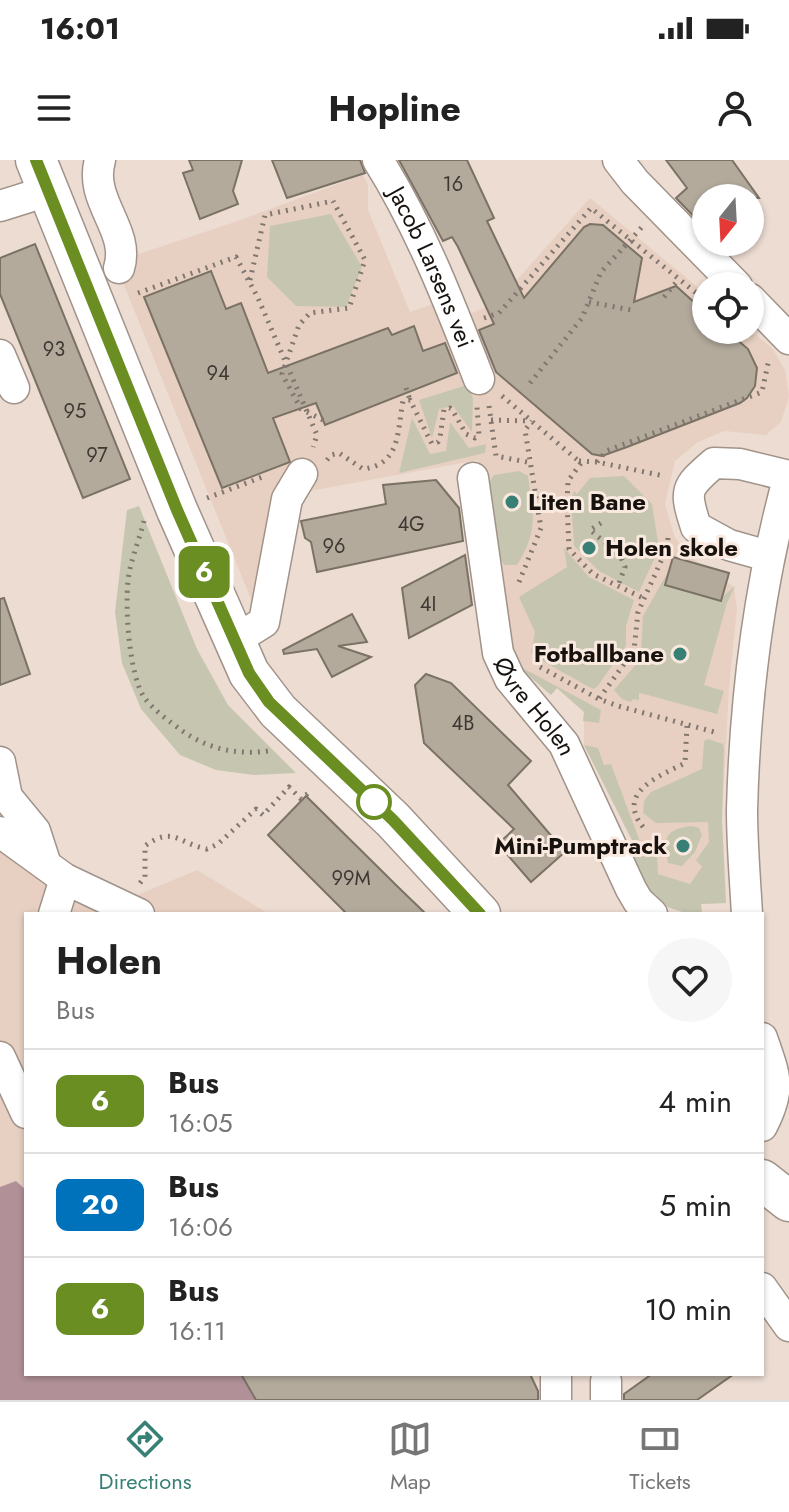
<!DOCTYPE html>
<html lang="en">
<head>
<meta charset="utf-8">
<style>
  body { margin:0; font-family:Jost,sans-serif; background:#f6f6f6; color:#222; height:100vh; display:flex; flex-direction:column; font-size:30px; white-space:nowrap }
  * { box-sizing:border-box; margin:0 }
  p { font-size:26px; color:#767676 }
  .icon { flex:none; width:44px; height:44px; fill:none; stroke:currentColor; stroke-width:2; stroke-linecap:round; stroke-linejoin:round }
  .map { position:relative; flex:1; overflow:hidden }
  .side { position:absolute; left:24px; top:752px; width:740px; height:464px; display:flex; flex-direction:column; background:#fff; border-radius:0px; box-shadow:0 2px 6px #0004 }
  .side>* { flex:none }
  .badge { padding:0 16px; border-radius:12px; font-size:28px; line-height:52px }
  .needle { width:52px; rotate:198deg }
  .fabs { position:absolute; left:692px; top:24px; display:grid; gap:16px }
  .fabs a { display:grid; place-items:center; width:72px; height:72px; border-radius:50%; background:#fff; box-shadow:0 2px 6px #0004; font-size:40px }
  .map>.badge { position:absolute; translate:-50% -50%; box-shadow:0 0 0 4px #fff }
  .round { display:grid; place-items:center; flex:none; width:84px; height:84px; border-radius:42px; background:#f6f6f6 }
  .headline { display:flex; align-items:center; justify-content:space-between; height:136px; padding:0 32px }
  h1 { font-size:38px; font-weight:700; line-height:60px }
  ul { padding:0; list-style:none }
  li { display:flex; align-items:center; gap:24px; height:104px; padding:0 32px; border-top:2px solid #e0e0e0 }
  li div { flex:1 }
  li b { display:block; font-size:30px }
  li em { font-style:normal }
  li .badge { min-width:88px; font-weight:700; text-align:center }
  .status { display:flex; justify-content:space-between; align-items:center; height:56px; padding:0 40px; background:#fff; direction:ltr }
  .status svg { height:22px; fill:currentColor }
  header { display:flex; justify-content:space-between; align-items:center; height:104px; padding:0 32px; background:#fff; font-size:36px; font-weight:700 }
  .tabs { display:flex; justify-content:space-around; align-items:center; height:112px; border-top:2px solid #e0e0e0; background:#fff; font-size:22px; color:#767676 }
  .tabs a { display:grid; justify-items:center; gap:4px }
  .tabs .selected { color:#387f76 }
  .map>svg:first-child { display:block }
</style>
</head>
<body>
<div class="status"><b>16:01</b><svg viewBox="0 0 49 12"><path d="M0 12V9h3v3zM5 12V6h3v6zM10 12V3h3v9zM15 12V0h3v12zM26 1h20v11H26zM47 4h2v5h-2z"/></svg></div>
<header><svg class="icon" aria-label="menu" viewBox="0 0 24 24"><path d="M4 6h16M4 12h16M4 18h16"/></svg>Hopline<svg class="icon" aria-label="person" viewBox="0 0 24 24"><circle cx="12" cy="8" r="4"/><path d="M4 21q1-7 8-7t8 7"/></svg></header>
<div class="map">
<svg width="789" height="1240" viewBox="0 0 789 1240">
  <rect width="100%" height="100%" fill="#ecdcd2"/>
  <!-- built -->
  <g fill="#e7d0c1">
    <polygon points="363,15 368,25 368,50 410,152 454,137 463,157 497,142 590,38 706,134 706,170 750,170 772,188 785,210 789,236 781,262 766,275 724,271 698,282 675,301 665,344 675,378 692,398 734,427 737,449 729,527 722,660 726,743 701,744 702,754 688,754 631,697 640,696 584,585 584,552 557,528 551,535 515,504 478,300 299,333 257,454 124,125 133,111 133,96 235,62"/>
    <polygon points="0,649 55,697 130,738 197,710 269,754 26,754 26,1030 16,1021 0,1027"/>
  </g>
  <!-- green -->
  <g fill="#c6c6b0">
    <polygon points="331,54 362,107 346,147 296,146 267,117 270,66"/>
    <polygon points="467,225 473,238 472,272 453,246 439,249 432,278 419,240"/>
    <polygon points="412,258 430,294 446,291 450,262 469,288 486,284 485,293 399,313"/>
    <path d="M519,311L528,316C533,354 539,370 517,405H504L500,398L489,322L494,315Z"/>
    <polygon points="624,316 652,344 659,389 639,432 599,411 574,386 571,339 574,331 577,334 590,318"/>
    <polygon points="139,346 197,489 228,545 296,613 254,615 216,610 180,595 141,549 122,503 115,452 127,350"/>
    <polygon points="564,388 589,417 634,440 626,466 626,486 597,527 593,529 535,497 531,492 535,472 519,437 567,407"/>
    <polygon points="669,410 672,420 721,434 722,437 735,426 727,443 704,525 724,531 717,554 644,534 639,533 639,540 633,539 631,542 622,539 614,530 638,502 641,492 643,456"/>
    <polygon points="515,504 601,550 599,563 583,561 584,552 557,528 551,535"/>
    <polygon points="708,579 723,584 724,588 722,660 726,743 701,744 702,754 688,754 653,742 631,697 640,696 584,585 598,588 604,605 611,604 642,687 657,693 658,714 690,724 702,707 696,700 709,682 708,662 656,663 643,653 644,641 651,632 702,609 704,581"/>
    <path d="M692,666L699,668L702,675L695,692L682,706L668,703C662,677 666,669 692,666Z"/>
  </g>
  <!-- water -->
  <polygon fill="#b19098" points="16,1021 26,1030 26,1214 255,1214 272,1240 0,1240 0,1027"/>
  <!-- building -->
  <g fill="#b3aa9c" stroke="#7a7264" stroke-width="2">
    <polygon points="189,0 242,0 233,31 238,44 200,59 183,13 193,10"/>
    <polygon points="272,0 360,0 365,13 287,38"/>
    <polygon points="399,0 467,0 494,58 487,61 524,138 584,67 590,64 603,65 642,98 634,142 676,126 706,153 706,170 726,170 748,189 757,208 755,226 747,238 740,243 627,287 602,296 592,294 496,212 479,170 494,164 458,87 452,77 443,81"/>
    <polygon points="666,0 732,0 759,38 706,38 706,69 676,38 687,28"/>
    <polygon points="35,84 130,319 83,338 0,134 0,98"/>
    <polygon points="211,111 226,149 241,143 268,213 388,168 392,175 414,166 423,191 445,183 457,213 325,265 316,243 273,258 290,302 222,328 144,137"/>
    <polygon points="436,320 459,348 463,381 317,412 311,382 305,378 301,361 386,344 383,325"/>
    <polygon points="465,395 472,445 409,478 402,428"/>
    <polygon points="673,397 729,413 721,441 665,425"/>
    <polygon points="4,438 30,514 0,525 0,439"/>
    <polygon points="352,454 367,482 338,486 371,497 332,517 317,489 284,494 283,490"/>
    <polygon points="426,514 451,523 531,601 508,625 565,692 531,722 498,684 514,669 424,583 415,525"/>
    <polygon points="306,636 398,727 426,754 347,754 268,675"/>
    <polygon points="241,1214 530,1214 538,1231 538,1240 256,1240"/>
    <polygon points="652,1214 734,1214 697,1240 624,1240 624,1234"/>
  </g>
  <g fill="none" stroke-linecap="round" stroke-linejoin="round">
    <defs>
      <g id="minor">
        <path d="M100,0C88,41 131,70 119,108"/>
        <path id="s1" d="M378,0C421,69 450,144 479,219"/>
        <polyline points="618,0 635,22 737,126"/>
        <polyline points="0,46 48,31"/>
        <polyline points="750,139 789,179"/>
        <polyline points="0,195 14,228"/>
        <path id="s2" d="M473,318L498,493L510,519L564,584L631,729L638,741L652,754"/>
        <path d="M768,396L729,385L696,367C684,330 685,328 714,303L740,304L789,316"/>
        <polyline points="234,481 264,462 287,339 302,314"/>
        <polyline points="0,602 7,637 35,671 46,705"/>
        <polyline points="0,672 65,719 139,754"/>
        <polyline points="54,754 65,719"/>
        <path d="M747,754C745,719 742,684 742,650C745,537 759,424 789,316"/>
        <path d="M762,878C775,916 782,928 762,966"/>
        <polyline points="0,897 26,953"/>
        <polyline points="762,1128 789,1166"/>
        <polyline points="556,1240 556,1214"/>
        <polyline points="606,1240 606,1221"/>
      </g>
      <g id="major">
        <polyline points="36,0 177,350 249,513 278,551 393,660 480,754"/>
        <polyline points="762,1020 789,1041"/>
      </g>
    </defs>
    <!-- minor casing -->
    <use href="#minor" stroke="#a19389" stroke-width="33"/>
    <!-- major casing -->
    <use href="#major" stroke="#a19389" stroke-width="43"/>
    <!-- path -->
    <g stroke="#827770" stroke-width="5" stroke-dasharray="2 6" stroke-linecap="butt">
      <polyline points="250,120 265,55 333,41"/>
      <polyline points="138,133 236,97 258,138 317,275 313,287"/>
      <polyline points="664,137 679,119"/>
      <polyline points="589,142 631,150"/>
      <polyline points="484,158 499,153 591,48 705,140"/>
      <polyline points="530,223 582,158 601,112 624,87"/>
      <polyline points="406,228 410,240"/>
      <polyline points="502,236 581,303 568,321 567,343 569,389 593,414 643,438"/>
      <polyline points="489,246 496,296 532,303"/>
      <polyline points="491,260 531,261"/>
      <path d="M327,300L331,295L339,293L363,309C401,304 397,272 403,241L410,240L432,284L438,282L440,278L444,249L450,248L453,251L466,274L475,278L479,275L477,247"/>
      <polyline points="579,301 597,302 664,316"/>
      <polyline points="597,302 606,291 762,232 769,199"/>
      <polyline points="207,338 265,316"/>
      <path d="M144,361C139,381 130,401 128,421C125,448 129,514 144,537C152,549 169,561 181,570C208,589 235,595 268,591"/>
      <polyline points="601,363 590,370 620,395 625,407 618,426"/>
      <polyline points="668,378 667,388 638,452 634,490 599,539 618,546 718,573"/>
      <polyline points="519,422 541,368 525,270 532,261"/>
      <polyline points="540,507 599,539"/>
      <path d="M643,667C615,632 660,616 685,603L687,566"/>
      <path d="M140,723L145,717V686C173,665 179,684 207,689L218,684L256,649L263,655L289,627L301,639L311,631"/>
    </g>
    <!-- minor -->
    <use href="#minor" stroke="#fff" stroke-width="30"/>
    <!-- major -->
    <use href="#major" stroke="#fff" stroke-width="40"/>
    <!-- path-bridge -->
    <g stroke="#827770" stroke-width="5" stroke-dasharray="2 6" stroke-linecap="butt">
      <polyline points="624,87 642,67"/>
      <polyline points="323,260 301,249 282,214 299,165 310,153 349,148 365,100 333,41"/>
    </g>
  </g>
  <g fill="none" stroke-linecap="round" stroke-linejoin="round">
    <defs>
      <polyline id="line" points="36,0 177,350 249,513 269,542 393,660 480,754"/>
    </defs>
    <!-- line casing -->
    <use href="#line" stroke="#fff" stroke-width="18"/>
    <!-- line -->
    <use href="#line" stroke="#6b8e23" stroke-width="12"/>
  </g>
  <!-- markers -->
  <g fill="#387f76" stroke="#f9e9df" stroke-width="3">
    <circle cx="512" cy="342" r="8"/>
    <circle cx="589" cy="388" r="8"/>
    <circle cx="680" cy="494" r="8"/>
    <circle cx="683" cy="686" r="8"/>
  </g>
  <circle fill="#fff" stroke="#6b8e23" stroke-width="4" cx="374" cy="642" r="16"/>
  <g text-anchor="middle" stroke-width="6" stroke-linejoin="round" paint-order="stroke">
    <!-- number labels -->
    <g font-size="20" fill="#3e3832">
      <text x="453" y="31">16</text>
      <text x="54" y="196">93</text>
      <text x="218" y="220">94</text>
      <text x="75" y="258">95</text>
      <text x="97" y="302">97</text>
      <text x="411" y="371">4G</text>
      <text x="334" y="393">96</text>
      <text x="428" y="451">4I</text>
      <text x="463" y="570">4B</text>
      <text x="351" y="725">99M</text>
    </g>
    <!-- street labels -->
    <g font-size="24" fill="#17120e" stroke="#f9e9df">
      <text dy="8" stroke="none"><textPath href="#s1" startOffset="120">Jacob Larsens vei</textPath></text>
      <text dy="8" stroke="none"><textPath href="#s2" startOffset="242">Øvre Holen</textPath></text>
    </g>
    <!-- poi labels -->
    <g font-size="24" font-weight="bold" fill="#17120e" stroke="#f9e9df" text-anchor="start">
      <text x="528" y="350">Liten Bane</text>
      <text x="605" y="396">Holen skole</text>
      <text x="664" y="502" text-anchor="end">Fotballbane</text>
      <text x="667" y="694" text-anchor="end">Mini-Pumptrack</text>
    </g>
  </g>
</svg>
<div class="fabs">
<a><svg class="needle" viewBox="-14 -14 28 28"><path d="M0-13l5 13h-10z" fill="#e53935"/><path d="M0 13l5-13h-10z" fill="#767676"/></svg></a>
<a><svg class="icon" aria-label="locate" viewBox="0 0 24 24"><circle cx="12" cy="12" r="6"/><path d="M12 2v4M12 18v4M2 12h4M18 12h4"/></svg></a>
</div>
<b class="badge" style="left:204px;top:412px;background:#6b8e23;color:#fff">6</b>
<section class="side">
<div class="headline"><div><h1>Holen</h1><p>Bus</p></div><a class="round"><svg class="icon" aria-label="heart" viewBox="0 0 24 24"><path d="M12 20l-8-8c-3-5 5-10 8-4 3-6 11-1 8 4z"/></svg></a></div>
<ul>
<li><span class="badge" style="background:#6b8e23;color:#fff">6</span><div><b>Bus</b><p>16:05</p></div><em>4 min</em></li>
<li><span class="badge" style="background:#0072bc;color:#fff">20</span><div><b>Bus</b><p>16:06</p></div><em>5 min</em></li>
<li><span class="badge" style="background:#6b8e23;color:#fff">6</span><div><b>Bus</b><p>16:11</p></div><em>10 min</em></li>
</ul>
</section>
</div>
<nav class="tabs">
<a class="selected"><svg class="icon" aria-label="directions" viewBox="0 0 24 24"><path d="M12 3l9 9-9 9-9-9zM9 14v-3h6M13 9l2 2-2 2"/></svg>Directions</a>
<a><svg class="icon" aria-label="map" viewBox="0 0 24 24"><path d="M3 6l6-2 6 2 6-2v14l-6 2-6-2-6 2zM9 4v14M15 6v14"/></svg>Map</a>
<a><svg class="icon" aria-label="tickets" viewBox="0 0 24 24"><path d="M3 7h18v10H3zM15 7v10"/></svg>Tickets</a>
</nav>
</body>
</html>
